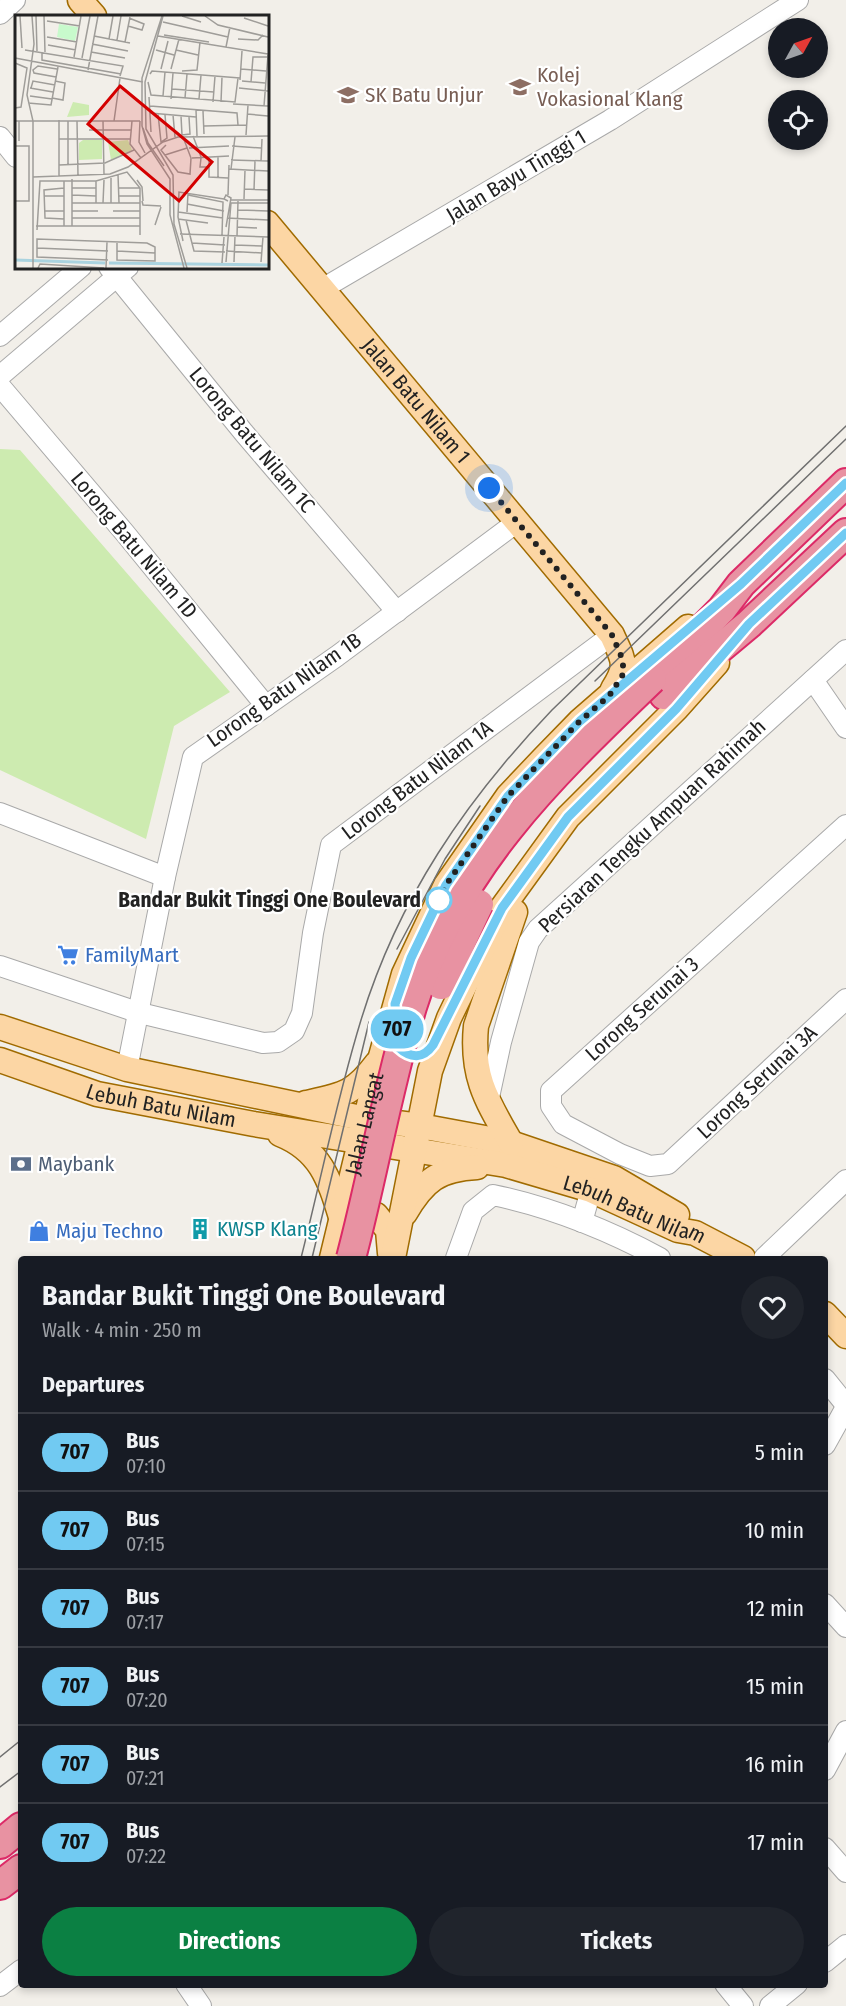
<!DOCTYPE html>
<html lang="en">
<head>
<meta charset="utf-8">
<style>
  body { margin:0; font-family:"Fira Sans Condensed",sans-serif; background:#20242c; color:#f1f3f6; height:100vh; display:flex; flex-direction:column; font-size:22px; white-space:nowrap }
  * { box-sizing:border-box; margin:0 }
  p { font-size:20px; color:#9ea1a6 }
  .icon { flex:none; width:33px; height:33px; fill:none; stroke:currentColor; stroke-width:2; stroke-linecap:round; stroke-linejoin:round }
  .map { position:relative; flex:1; overflow:hidden }
  .sheet { position:absolute; left:18px; top:1256px; width:810px; height:732px; display:flex; flex-direction:column; background:#171b24; border-radius:6px; box-shadow:0 3px 9px #0003 }
  .sheet>* { flex:none }
  .badge { padding:0 12px; border-radius:20px; font-size:21px; line-height:39px }
  .needle { width:39px; rotate:50deg }
  .fabs { position:absolute; left:768px; top:18px; display:grid; gap:12px }
  .fabs a { display:grid; place-items:center; width:60px; height:60px; border-radius:50%; background:#171b24; box-shadow:0 3px 9px #0003; font-size:30px }
  .you { position:absolute; width:30px; height:30px; margin:-15px; border:4px solid #fff; border-radius:50%; background:#1a73e8; box-shadow:0 0 0 9px #1a73e833 }
  .map>.badge { position:absolute; translate:-50% -50%; box-shadow:0 0 0 3px #fff }
  h2 { padding:0 24px; font-size:22px; line-height:54px }
  .round { display:grid; place-items:center; flex:none; width:63px; height:63px; border-radius:32px; background:#20242c }
  .head { display:flex; align-items:center; justify-content:space-between; height:102px; padding:0 24px }
  h1 { font-size:28px; font-weight:700; line-height:45px }
  .cta { display:flex; gap:12px; margin-top:auto; padding:12px 24px }
  .cta a { flex:1; height:69px; border-radius:36px; background:#0b8043; color:#fff; font-size:24px; font-weight:700; line-height:69px; text-align:center }
  .cta a+a { background:#20242c; color:#f1f3f6 }
  ul { padding:0; list-style:none }
  li { display:flex; align-items:center; gap:18px; height:78px; padding:0 24px; border-top:2px solid #363941 }
  li div { flex:1 }
  li b { display:block; font-size:22px }
  li em { font-style:normal }
  li .badge { min-width:66px; font-weight:700; text-align:center }
  .map>svg:first-child { display:block }
</style>
</head>
<body>
<div class="map">
<svg width="846" height="2006" viewBox="0 0 846 2006">
  <rect width="100%" height="100%" fill="#f2efe9"/>
  <!-- grass -->
  <polygon fill="#cdebb0" points="0,449 20,450 230,692 174,726 146,839 0,770"/>
  <g fill="none" stroke-linecap="round" stroke-linejoin="round">
    <defs>
      <g id="minor">
        <polyline points="0,14 15,0"/>
        <polyline points="0,137 16,157"/>
        <polyline points="109,267 244,433 397,612"/>
        <polyline points="322,289 610,120 798,0"/>
        <polyline points="0,336 81,267"/>
        <polyline points="0,376 128,267"/>
        <polyline points="0,386 124,532 266,706"/>
        <polyline points="813,680 846,728"/>
        <polyline points="0,813 165,877"/>
        <polyline points="846,825 551,1091 551,1106 563,1124 620,1154 650,1166 668,1164 846,999"/>
        <polyline points="0,966 140,1013 263,1043 278,1042 294,1031 302,1013 313,933 331,845 612,635"/>
        <polyline points="127,1069 165,877 193,757 337,656 517,522"/>
        <polyline points="488,1102 501,1042 529,942 538,929 846,650"/>
        <polyline points="582,1222 591,1190"/>
        <path d="M456,1258L473,1211L493,1195C550,1207 608,1230 660,1258"/>
        <polyline points="764,1258 846,1180"/>
        <polyline points="825,1379 846,1405"/>
        <polyline points="825,1445 846,1407"/>
        <polyline points="825,1604 846,1627"/>
        <polyline points="825,1770 846,1731"/>
        <polyline points="825,1848 846,1872"/>
        <polyline points="825,1962 846,1945"/>
        <polyline points="186,1984 201,2006"/>
        <polyline points="725,1984 743,2006"/>
        <polyline points="0,1986 21,1970"/>
        <polyline points="770,2006 797,1984"/>
      </g>
      <g id="major">
        <polyline points="80,0 94,16"/>
        <path id="s1" d="M267,223L612,635C623,660 629,664 613,689"/>
        <polyline points="0,1027 127,1069 366,1119 420,1126 511,1143 614,1178 677,1215"/>
        <path id="s2" d="M0,1060L97,1094L254,1124L506,1165L591,1190L678,1230L695,1233L743,1258"/>
        <path d="M306,1103C343,1095 354,1094 377,1063"/>
        <path d="M280,1134C320,1150 329,1178 341,1217"/>
        <path d="M511,1143C487,1101 471,1077 476,1026L515,912"/>
        <path d="M405,1213C424,1180 439,1169 477,1167"/>
        <polyline points="348,1223 361,1214 376,1215 388,1230 390,1253"/>
        <path id="s3" d="M332,1258L380,1060L404,974L446,885L508,796L543,759L580,721L688,627"/>
        <polyline points="393,1258 430,1071 449,1018 502,908 568,817 676,709 717,663"/>
        <polyline points="825,1314 846,1336"/>
      </g>
      <g id="highway">
        <polyline points="652,679 722,609 741,584 846,483"/>
        <polyline points="664,695 749,624 846,533"/>
        <polyline points="0,1844 21,1827"/>
        <polyline points="0,1885 21,1869"/>
      </g>
    </defs>
    <!-- minor casing -->
    <use href="#minor" stroke="#a9a9a9" stroke-width="22"/>
    <!-- major casing -->
    <use href="#major" stroke="#a06b00" stroke-width="27"/>
    <!-- highway casing -->
    <use href="#highway" stroke="#dc2a67" stroke-width="32"/>
    <!-- minor -->
    <use href="#minor" stroke="#fff" stroke-width="20"/>
    <!-- major -->
    <use href="#major" stroke="#fcd6a4" stroke-width="24"/>
    <!-- highway -->
    <use href="#highway" stroke="#e892a2" stroke-width="28"/>
    <!-- tram -->
    <g stroke="#707070" stroke-width="1.5">
      <polyline points="595,681 846,439"/>
      <polyline points="397,949 445,859 480,806"/>
      <path d="M301,1258C321,1179 337,1098 361,1020C398,899 465,801 552,710L846,426"/>
      <polyline points="312,1258 369,1022"/>
      <polyline points="0,1757 21,1740"/>
      <polyline points="0,1787 21,1771"/>
    </g>
    <defs>
      <g id="highway-bridge">
        <polyline points="441,985 479,904"/>
        <path d="M351,1258C373,1175 387,1090 412,1007C455,867 550,777 652,679"/>
      </g>
    </defs>
    <!-- highway-bridge casing -->
    <use href="#highway-bridge" stroke="#dc2a67" stroke-width="32" stroke-linecap="butt"/>
    <!-- highway-bridge -->
    <use href="#highway-bridge" stroke="#e892a2" stroke-width="28"/>
  </g>
  <g fill="none" stroke-linecap="round" stroke-linejoin="round">
    <defs>
      <path id="line" d="M846,483L741,584L580,721L508,796L446,885L411,958L395,1004L398,1047C411,1059 423,1059 433,1045L502,908L568,817L676,709L749,624L846,533"/>
    </defs>
    <!-- line casing -->
    <use href="#line" stroke="#fff" stroke-width="14"/>
    <!-- line -->
    <use href="#line" stroke="#71caf2" stroke-width="9"/>
    <!-- walk -->
    <polyline stroke="#222" stroke-width="6" stroke-dasharray="0 10.8" points="439,900 446,885 508,796 580,721 609,696 624,673 622,658 612,635 489,488"/>
  </g>
  <!-- icons -->
  <defs>
    <symbol id="school-bare" viewBox="-9 -9 18 18"><path d="M0-5L7-2L0 1L-7-2ZM-4 1L0 2.5L4 1V4Q0 6-4 4Z" fill="#8d6e63" stroke="#fff" stroke-width="2.5" paint-order="stroke"/></symbol>
    <symbol id="supermarket-bare" viewBox="-9 -9 18 18"><path d="M-6-5.5h2.5l.6 2H6L4.5 2H-2.5L-4.4-4H-6ZM-1.5 3.2a1.3 1.3 0 1 0 .1 0ZM3 3.2a1.3 1.3 0 1 0 .1 0Z" fill="#3f7fe0" stroke="#fff" stroke-width="2.5" paint-order="stroke"/></symbol>
    <symbol id="bank-bare" viewBox="-9 -9 18 18"><path d="M-6-4H6V4H-6ZM0-2.3a2.3 2.3 0 1 0 0 4.6a2.3 2.3 0 1 0 0-4.6Z" fill="#5c6f8a" stroke="#fff" stroke-width="2.5" paint-order="stroke"/></symbol>
    <symbol id="building-bare" viewBox="-9 -9 18 18"><path d="M-4-6H4V6H1V3H-1V6H-4ZM-2.5-4.3h1.7v1.8h-1.7ZM.8-4.3h1.7v1.8H.8ZM-2.5-1h1.7V.8h-1.7ZM.8-1h1.7V.8H.8Z" fill="#0f9aa8" stroke="#fff" stroke-width="2.5" paint-order="stroke"/></symbol>
    <symbol id="shop-bare" viewBox="-9 -9 18 18"><path d="M-5-2.5h2.3a2.7 3.5 0 0 1 5.4 0H5L5.5 6h-11ZM-1.5-2.5h3a1.5 2.3 0 0 0-3 0Z" fill="#3f7fe0" stroke="#fff" stroke-width="2.5" paint-order="stroke"/></symbol>
  </defs>
  <g fill-rule="evenodd">
    <use href="#school-bare" x="505" y="72" width="30" height="30"/>
    <use href="#school-bare" x="333" y="80" width="30" height="30"/>
    <use href="#supermarket-bare" x="53" y="940" width="30" height="30"/>
    <use href="#bank-bare" x="6" y="1149" width="30" height="30"/>
    <use href="#building-bare" x="185" y="1214" width="30" height="30"/>
    <use href="#shop-bare" x="24" y="1216" width="30" height="30"/>
  </g>
  <!-- markers -->
  <circle fill="#fff" stroke="#71caf2" stroke-width="3" cx="439" cy="900" r="12"/>
  <g text-anchor="middle" stroke-width="4.5" stroke-linejoin="round" paint-order="stroke">
    <!-- education labels -->
    <g font-size="21" fill="#785e54" stroke="#fff" text-anchor="start">
      <text x="537" y="82">Kolej<tspan x="537" dy="24">Vokasional Klang</tspan></text>
      <text x="365" y="102">SK Batu Unjur</text>
    </g>
    <!-- street labels -->
    <g font-size="21" fill="#222" stroke="#fff">
      <text transform="translate(516 176) rotate(-31)" y="7">Jalan Bayu Tinggi 1</text>
      <text dy="7" stroke="none"><textPath href="#s1" startOffset="232">Jalan Batu Nilam 1</textPath></text>
      <text transform="translate(252 440) rotate(50)" y="7">Lorong Batu Nilam 1C</text>
      <text transform="translate(134 545) rotate(50)" y="7">Lorong Batu Nilam 1D</text>
      <text transform="translate(284 690) rotate(-35)" y="7">Lorong Batu Nilam 1B</text>
      <text transform="translate(417 780) rotate(-37)" y="7">Lorong Batu Nilam 1A</text>
      <text transform="translate(652 826) rotate(-43)" y="7">Persiaran Tengku Ampuan Rahimah</text>
      <text transform="translate(642 1009) rotate(-42)" y="7">Lorong Serunai 3</text>
      <text transform="translate(757 1082) rotate(-43)" y="7">Lorong Serunai 3A</text>
      <text dy="7" stroke="none"><textPath href="#s2" startOffset="168">Lebuh Batu Nilam</textPath></text>
      <text dy="7" stroke="none"><textPath href="#s3" startOffset="138">Jalan Langat</textPath></text>
      <text dy="7" stroke="none"><textPath href="#s2" startOffset="654">Lebuh Batu Nilam</textPath></text>
    </g>
    <!-- stop labels -->
    <g font-size="21" font-weight="bold" fill="#222" stroke="#fff" text-anchor="end">
      <text x="421" y="907">Bandar Bukit Tinggi One Boulevard</text>
    </g>
    <!-- shop labels -->
    <g font-size="21" fill="#366cbe" stroke="#fff" text-anchor="start">
      <text x="85" y="962">FamilyMart</text>
      <text x="56" y="1238">Maju Techno</text>
    </g>
    <!-- service labels -->
    <g font-size="21" fill="#4e5e75" stroke="#fff" text-anchor="start">
      <text x="38" y="1171">Maybank</text>
    </g>
    <!-- culture labels -->
    <g font-size="21" fill="#0d838f" stroke="#fff" text-anchor="start">
      <text x="217" y="1236">KWSP Klang</text>
    </g>
  </g>
  <!-- overview -->
  <g transform="translate(15 15)">
    <rect width="254" height="254" fill="#f2efe9"/>
    <path d="M58,87L74,90V100L52,102ZM68,125H87V144L64,145V128ZM113,125L117,135L96,145L93,127Z" fill="#cdebb0"/>
    <path d="M44,9L63,12L60,26L42,22Z" fill="#c8facc"/>
    <path fill="none" stroke="#aad3df" stroke-width="3" d="M0,245L90,248M94,248L253,250"/>
    <path fill="none" stroke="#9f9d99" stroke-width="1.5" d="M5,1L7,33M17,1L19,29L12,80L18,106V253M21,1L22,36M29,1L30,37M147,1L127,63V111L132,129L155,164V200L169,253M148,1L130,67L131,114L158,160L159,209L172,253M167,1L186,7M190,1L203,10L253,22M229,3L253,11M32,6L65,11M148,7L213,22M113,11L127,15L129,9L114,3M149,20L194,27M79,21L115,28M143,21L253,39M32,22L62,27M94,24L98,1M223,24L243,25L248,20M102,25L106,1M110,27L115,2M77,29L113,36M33,30L61,35M211,32L215,12M10,35L108,51L105,61M141,35L159,40M161,35L183,40M27,37V45L106,59M76,37L110,43M59,42L66,1M0,43L128,67M67,43L75,1M0,48L12,53L6,92L0,93M146,54L153,26M156,54L164,24M226,54L251,56M73,55L83,1M167,56L182,55L185,27M135,59L137,56L225,63M41,62L19,58L18,55L23,51L42,54M225,65L227,36M227,66L250,68M133,67L136,80L220,87L223,63M236,67L238,42H253M15,73L38,77M16,73L18,66L40,70M224,73L253,76M157,74L199,77M15,81L37,84M148,81L150,57M134,82L136,117M37,83L48,85L50,68L40,66M170,83L172,59M156,84L158,58M184,84L186,60M198,87L200,61M206,87L207,62M13,88L36,90L43,52M218,89L253,91M135,91L222,98L223,110M249,91L253,40M181,95L182,121M188,96L189,119M135,98L181,102M143,99L146,127L152,123L150,100M232,99L253,101M158,100L160,122M166,101L167,120L175,119L174,102M0,106H125M4,106V126M53,106V150M62,106L63,161M88,106L89,160M99,106L105,63M117,106L115,129L126,143M125,106L124,127L130,138M189,111L231,110M128,113L133,128L149,151M74,115H116M231,120L233,90M178,121L186,142M44,124H115M151,130L146,135L163,157L175,159L176,143L168,122M0,131H14V186H0M217,131L246,133M174,133L214,131M150,140L172,133M194,142V162L213,163M177,143L214,141M186,143L185,152H194M216,145L253,146M246,146L247,124M44,150L90,148L119,135M214,154L253,156M216,154L220,122M103,159L104,188M44,161V105M18,162L95,159L113,152L148,127L163,122L253,121M203,162V142M96,163V188M57,164V211M122,165L127,172L128,186M49,166V211M81,166V188M49,173L29,175L30,203L49,204M57,173H81M103,173H125M229,174L253,175M239,175L240,146M57,180L81,181M173,180L208,187L207,220M213,180L214,150M29,181H49M104,181H125M229,184L230,155M215,185H253M127,186L128,190L146,191M57,188H125M88,188L89,165M172,189L209,196M223,195L253,196M30,196H49M57,196H83M98,196H125M163,197L208,203M172,197L173,178M57,203H125M212,203L253,205M163,204L193,208M171,205L179,236L210,237M140,210L146,192M21,211H125M211,212L216,183L211,180L209,184L213,186M222,212L242,213M22,215L25,166H81L112,157L125,173V220M165,219L253,222M222,221L223,186M168,226L163,202L164,177L209,184M177,228L210,230M219,230L247,231M22,233L93,236M102,236L140,238M211,236L247,238M93,245L22,242V224L132,228L140,232V246L102,245V227M211,247L216,188H253M219,247L220,221M246,247L248,222M207,248L209,222M23,253L25,249L89,253M91,253L92,227"/>
    <path fill="#d40000" fill-opacity="0.15" stroke="#d40000" stroke-width="3" d="M105,71L197,147L164,186L73,109Z"/>
    <rect width="254" height="254" fill="none" stroke="#222" stroke-width="3"/>
  </g>
</svg>
<div class="fabs">
<a><svg class="needle" viewBox="-14 -14 28 28"><path d="M0-13l5 13h-10z" fill="#e53935"/><path d="M0 13l5-13h-10z" fill="#9ea1a6"/></svg></a>
<a><svg class="icon" aria-label="locate" viewBox="0 0 24 24"><circle cx="12" cy="12" r="6"/><path d="M12 2v4M12 18v4M2 12h4M18 12h4"/></svg></a>
</div>
<div class="you" style="left:489px;top:488px"></div>
<b class="badge" style="left:397px;top:1029px;background:#71caf2;color:#111">707</b>
<section class="sheet">
<div class="head"><div><h1>Bandar Bukit Tinggi One Boulevard</h1><p>Walk · 4 min · 250 m</p></div><a class="round"><svg class="icon" aria-label="heart" viewBox="0 0 24 24"><path d="M12 20l-8-8c-3-5 5-10 8-4 3-6 11-1 8 4z"/></svg></a></div>
<h2>Departures</h2>
<ul>
<li><span class="badge" style="background:#71caf2;color:#111">707</span><div><b>Bus</b><p>07:10</p></div><em>5 min</em></li>
<li><span class="badge" style="background:#71caf2;color:#111">707</span><div><b>Bus</b><p>07:15</p></div><em>10 min</em></li>
<li><span class="badge" style="background:#71caf2;color:#111">707</span><div><b>Bus</b><p>07:17</p></div><em>12 min</em></li>
<li><span class="badge" style="background:#71caf2;color:#111">707</span><div><b>Bus</b><p>07:20</p></div><em>15 min</em></li>
<li><span class="badge" style="background:#71caf2;color:#111">707</span><div><b>Bus</b><p>07:21</p></div><em>16 min</em></li>
<li><span class="badge" style="background:#71caf2;color:#111">707</span><div><b>Bus</b><p>07:22</p></div><em>17 min</em></li>
</ul>
<div class="cta"><a>Directions</a><a>Tickets</a></div>
</section>
</div>
</body>
</html>
